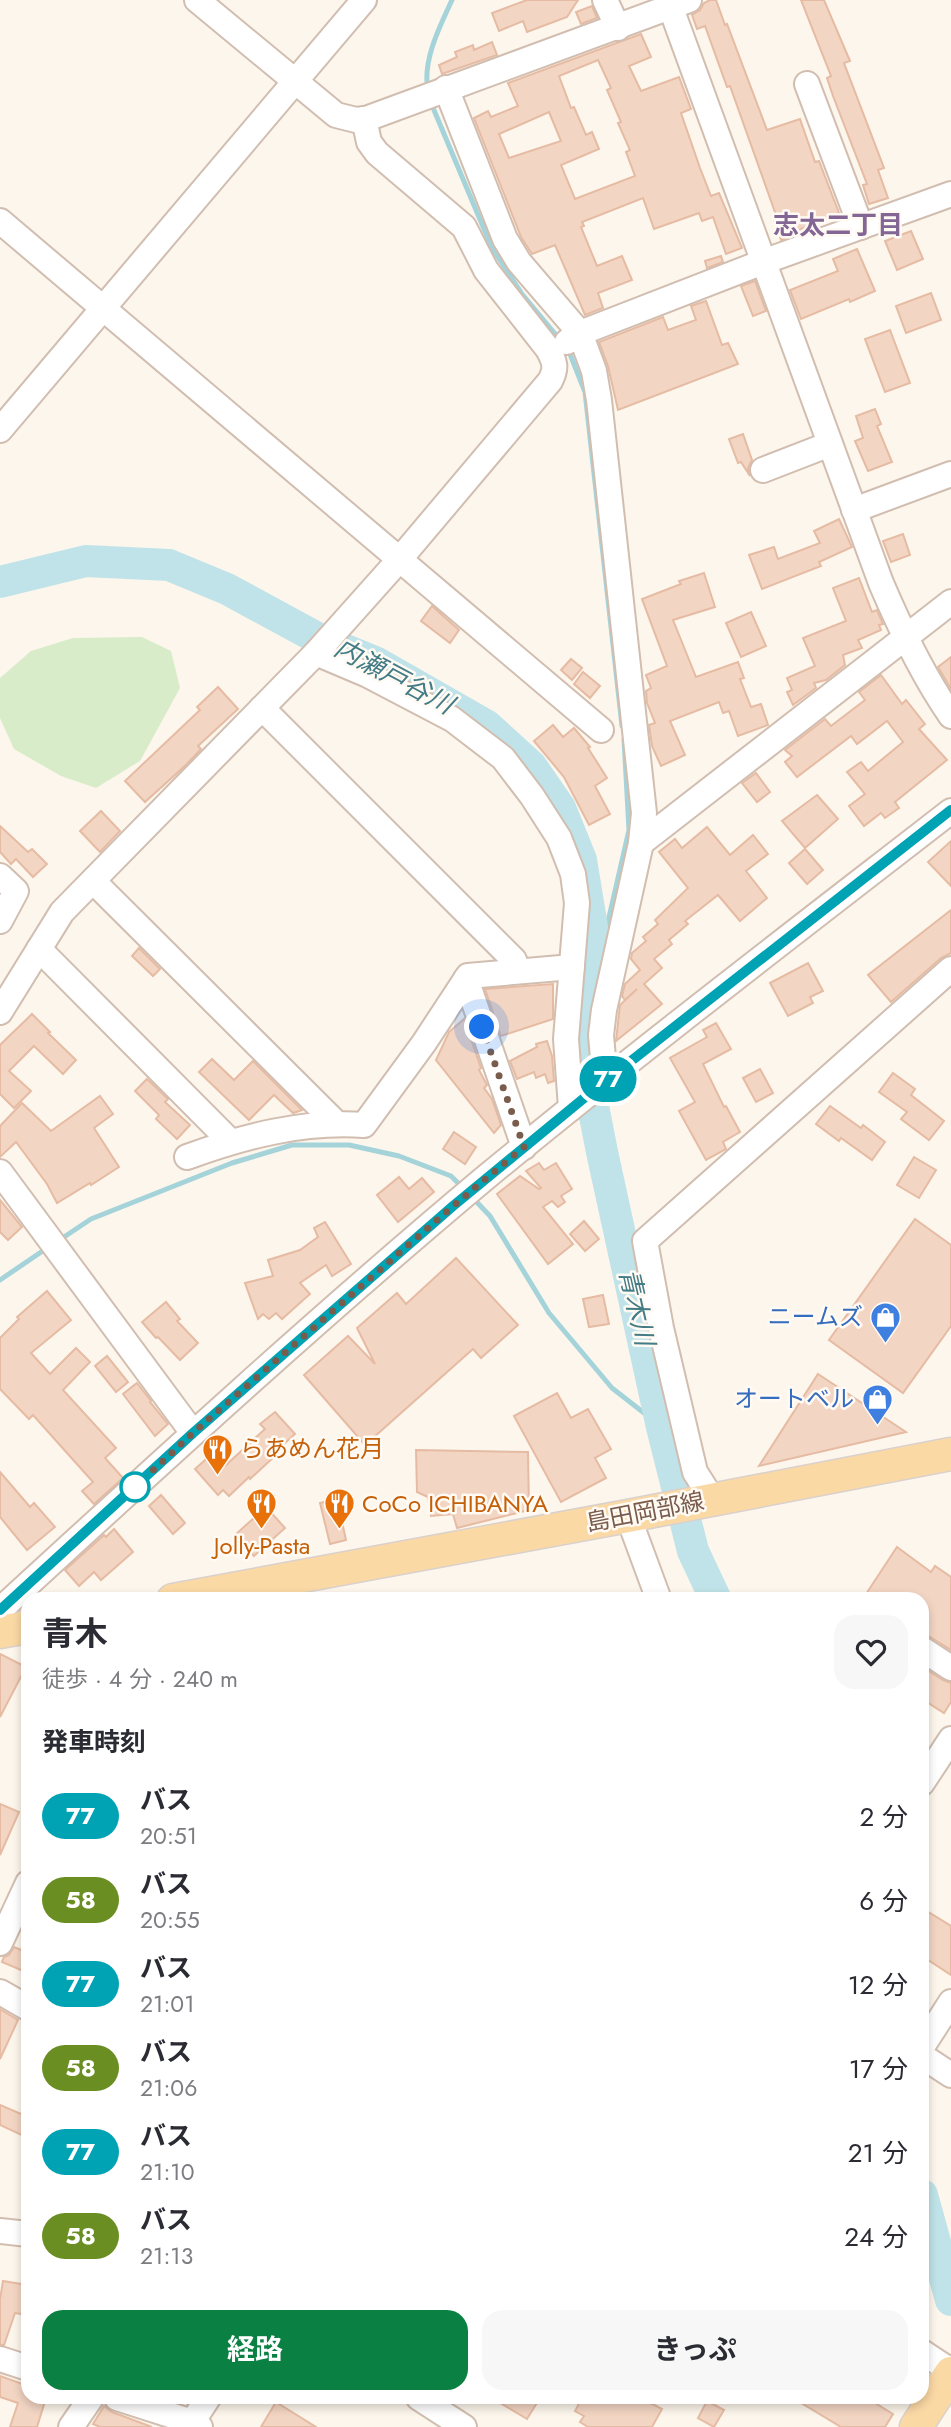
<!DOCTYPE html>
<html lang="ja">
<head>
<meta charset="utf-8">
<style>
  body { margin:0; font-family:Jost,"Noto Sans JP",sans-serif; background:#f7f7f7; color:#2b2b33; height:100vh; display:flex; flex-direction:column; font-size:26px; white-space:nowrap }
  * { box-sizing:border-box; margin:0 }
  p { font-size:23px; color:#7c7c81 }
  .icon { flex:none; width:38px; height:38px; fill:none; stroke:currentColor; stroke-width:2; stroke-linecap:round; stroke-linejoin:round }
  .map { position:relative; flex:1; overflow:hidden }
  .sheet { position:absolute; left:21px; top:1592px; width:908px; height:812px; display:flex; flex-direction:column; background:#fff; border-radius:21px; box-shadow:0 4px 10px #0003 }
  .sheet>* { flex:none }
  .badge { padding:0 14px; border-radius:23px; font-size:24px; line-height:46px }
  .you { position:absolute; width:35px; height:35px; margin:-18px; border:5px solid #fff; border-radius:50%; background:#1a73e8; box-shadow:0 0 0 10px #1a73e833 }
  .map>.badge { position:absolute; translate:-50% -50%; box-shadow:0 0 0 4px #fff }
  h2 { padding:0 21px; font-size:26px; line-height:63px }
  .round { display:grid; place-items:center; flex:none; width:74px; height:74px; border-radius:21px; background:#f7f7f7 }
  .summary { display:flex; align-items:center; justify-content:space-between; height:119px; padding:0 21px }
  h1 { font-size:33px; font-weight:700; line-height:52px }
  .button { display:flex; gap:14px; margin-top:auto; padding:14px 21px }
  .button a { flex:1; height:80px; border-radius:21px; background:#0b8043; color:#fff; font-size:28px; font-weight:700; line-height:80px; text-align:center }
  .button a+a { background:#f7f7f7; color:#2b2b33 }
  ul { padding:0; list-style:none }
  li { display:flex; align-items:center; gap:21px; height:84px; padding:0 21px }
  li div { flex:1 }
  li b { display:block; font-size:26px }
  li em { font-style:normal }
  li .badge { min-width:77px; font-weight:700; text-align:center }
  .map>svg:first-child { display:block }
</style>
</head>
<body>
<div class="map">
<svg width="951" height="2427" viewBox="0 0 951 2427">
  <rect width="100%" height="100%" fill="#fdf6ec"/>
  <!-- green -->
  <polygon fill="#d8ecc9" points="142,637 171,651 180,688 140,761 96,788 61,776 14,749 0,718 0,678 31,651 73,638"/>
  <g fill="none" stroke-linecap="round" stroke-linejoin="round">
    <!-- stream -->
    <g stroke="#a5d3da" stroke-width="5">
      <path d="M428,90C422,61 440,26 452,0"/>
      <polyline points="431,103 492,248 522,294 561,341"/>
      <polyline points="568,349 585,392 622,726"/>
      <polyline points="588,1009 629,830 624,739"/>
      <polyline points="472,1197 490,1216 549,1313 612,1388 662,1427"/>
      <polyline points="58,1241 91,1219 232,1163 292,1145 349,1145 399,1156 451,1176 463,1188"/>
      <polyline points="0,1280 47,1248"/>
    </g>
    <!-- river -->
    <g stroke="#bfe3e8" stroke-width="32">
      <polyline points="0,582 86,561 169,565 227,589 321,640 375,662 487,726 531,766 560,808 581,860 593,933 585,1065 602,1152 662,1427 693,1551 716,1600"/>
      <polyline points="922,2195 951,2300"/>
    </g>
  </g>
  <!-- building -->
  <g fill="#f3d5c3" stroke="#e6bba3" stroke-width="2" fill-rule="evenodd">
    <polygon points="527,0 578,0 567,17 527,32 523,21 499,31 492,13"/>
    <polygon points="710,0 716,0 725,25 727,24 767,130 800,119 815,162 819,161 839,213 799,230 800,233 781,240 773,216 776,215 730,86 727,87 705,26 697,29 692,15 700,10 704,3"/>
    <polygon points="801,0 824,0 850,61 844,63 884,168 878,170 888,198 869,204 863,185 867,184 833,96 827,78 831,76"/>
    <polygon points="592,6 597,18 581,24 576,12"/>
    <path d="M641,34L651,57L629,66L641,91L679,77L691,109L681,113L700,168L711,196L719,193L742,248L726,254L713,217L702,221L699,213L654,229L643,198L582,222L584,226L581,227L597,266L622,256L632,280L598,293L603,308L585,315L555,245L532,254L521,237L474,118L488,111L491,117L518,106L508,83ZM598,60L611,88L607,90L621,122L618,123L630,150L626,152L635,176L575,199L561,165L599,149L592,132L586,135L574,107L571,108L559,76ZM549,112L561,141L509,158L499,134Z"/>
    <polygon points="492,42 497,55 442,74 439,65 457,57 455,52 473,45 474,50"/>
    <polygon points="911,231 923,259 897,270 885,241"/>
    <polygon points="857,249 875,291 850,302 849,299 801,319 790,290 838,271 833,259"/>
    <polygon points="721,256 723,262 707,268 705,261"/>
    <polygon points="755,281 766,311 753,316 741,286"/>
    <polygon points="931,293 941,320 906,333 896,306"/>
    <polygon points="706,301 722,345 728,343 738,364 618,410 608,366 599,342 663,317 668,330 696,320 691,306"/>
    <polygon points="890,330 910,383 885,392 865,339"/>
    <polygon points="875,409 881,424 877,426 892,462 868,471 855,441 863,438 856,416"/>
    <polygon points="743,434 752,460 748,468 750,476 741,462 738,463 729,439"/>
    <polygon points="839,519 852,547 819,562 821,566 762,589 749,555 774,547 778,559 820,543 814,531"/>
    <polygon points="903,534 910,555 891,562 883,541"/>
    <polygon points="704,573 715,607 673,620 696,677 738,662 744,678 740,679 751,707 761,704 768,725 738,736 729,711 723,713 719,702 670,721 685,755 661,766 652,746 649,725 655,723 647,703 646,691 651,688 646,675 667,666 642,599 681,584 679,581"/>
    <polygon points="859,578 872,612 877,610 883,624 879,625 881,630 858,640 862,648 843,655 845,665 826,680 814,683 816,688 793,705 787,692 792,690 787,678 815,666 803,638 846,621 833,588"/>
    <polygon points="432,606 459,630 450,643 421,621"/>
    <polygon points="751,612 766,646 741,657 726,623"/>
    <polygon points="951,657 951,689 938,667"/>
    <polygon points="571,659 582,668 572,680 561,670"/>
    <polygon points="583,672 600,686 590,698 574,684"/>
    <polygon points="881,675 902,704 906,700 925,724 919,729 947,760 895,802 899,808 885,818 881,813 864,826 849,806 865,794 847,772 861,762 868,771 903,742 887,721 857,744 851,736 797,777 785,762 792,756 785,750 825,719 831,726 865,700 859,692"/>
    <polygon points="218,687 238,709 198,746 201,749 187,764 145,802 125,781 200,710 197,707"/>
    <polygon points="553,725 563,737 574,728 590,747 588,748 607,778 595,786 610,814 589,825 564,777 534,741"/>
    <polygon points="756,773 770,792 757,802 742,783"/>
    <polygon points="817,795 838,819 805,848 782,821"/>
    <polygon points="101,811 120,831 100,852 80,831"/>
    <polygon points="0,826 28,852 32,849 47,864 33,877 16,859 11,864 0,852"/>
    <polygon points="707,827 730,855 753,835 768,854 746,871 767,898 740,921 718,895 685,921 688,924 669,940 672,944 654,959 662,968 644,984 662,1004 616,1041 620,1005 637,989 625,1000 622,996 625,984 640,970 631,959 632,953 646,941 643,937 658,924 655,920 688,888 659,852 675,839 682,848"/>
    <polygon points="951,841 951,886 928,862"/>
    <polygon points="805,849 823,870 807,884 789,863"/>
    <polygon points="951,910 951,953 941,958 891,1002 868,975"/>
    <polygon points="139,948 160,969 153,976 132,956"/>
    <polygon points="808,963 823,991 810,997 813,1003 788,1016 770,983"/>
    <polygon points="553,984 553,1019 501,1036 485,989"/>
    <polygon points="32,1014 50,1032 48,1033 76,1060 63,1074 34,1046 9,1071 31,1091 14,1108 0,1094 0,1045"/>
    <polygon points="464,1019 481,1068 479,1070 487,1085 484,1088 492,1099 501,1125 494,1133 436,1060 449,1032"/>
    <polygon points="716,1023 731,1049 703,1064 724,1107 726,1106 740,1132 723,1142 726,1149 706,1160 679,1111 695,1102 670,1058 707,1037 703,1030"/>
    <polygon points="547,1041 552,1056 554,1081 548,1083 545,1074 536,1078 534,1072 517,1079 510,1061 537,1047 536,1044"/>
    <polygon points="212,1059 234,1080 253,1061 302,1110 293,1113 274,1095 249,1120 199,1072"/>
    <polygon points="760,1069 773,1093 756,1102 743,1078"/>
    <polygon points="893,1073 915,1089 911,1095 944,1121 929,1140 901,1119 907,1112 879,1092"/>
    <polygon points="147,1079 168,1099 165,1102 190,1125 177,1139 156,1119 159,1115 135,1091"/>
    <polygon points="100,1096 113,1114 94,1128 119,1167 91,1185 90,1183 57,1203 47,1184 16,1142 0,1157 0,1126 22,1103 51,1131"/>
    <polygon points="830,1106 861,1128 863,1125 885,1142 872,1160 841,1138 839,1141 816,1124"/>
    <polygon points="454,1132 476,1147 465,1164 443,1149"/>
    <polygon points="914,1157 936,1170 919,1198 897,1185"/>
    <polygon points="539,1163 544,1170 556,1163 572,1189 561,1196 565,1202 558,1207 552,1201 543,1207 573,1244 548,1264 497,1194 520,1176 539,1189 541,1188 526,1171"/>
    <polygon points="399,1177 409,1189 422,1178 434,1192 398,1222 377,1195"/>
    <polygon points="0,1200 22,1227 8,1240 0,1232"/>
    <polygon points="915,1219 951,1245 951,1326 903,1393 829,1340"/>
    <polygon points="584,1221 599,1239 585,1251 570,1234"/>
    <polygon points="325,1222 351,1264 332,1276 326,1265 300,1283 310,1294 282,1319 276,1313 269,1319 263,1314 258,1319 245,1283 273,1276 268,1260 300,1250 318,1237 314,1228"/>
    <polygon points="456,1258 518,1325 481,1358 473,1349 365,1445 304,1375 348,1336 375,1364 357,1328 397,1293 406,1304"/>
    <polygon points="47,1291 71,1320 31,1353 50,1374 76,1348 90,1362 63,1390 116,1448 105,1458 123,1478 94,1504 82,1491 93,1482 33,1415 29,1419 0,1389 0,1338 19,1319 17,1317"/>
    <polygon points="603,1295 609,1324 589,1327 583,1299"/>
    <polygon points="166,1302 180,1319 177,1321 198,1343 180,1360 158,1337 156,1338 142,1322"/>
    <polygon points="107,1356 128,1382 116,1392 95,1366"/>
    <polygon points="818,1374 906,1432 759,1466"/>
    <polygon points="137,1383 151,1401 150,1402 168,1424 155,1436 123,1394"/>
    <polygon points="557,1393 571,1418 588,1409 611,1449 595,1458 606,1478 561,1502 514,1416"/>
    <polygon points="275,1412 295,1434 273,1454 275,1456 250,1479 249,1477 229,1496 223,1490 218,1495 195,1469 214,1452 226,1465 265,1429 260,1424"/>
    <polygon points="416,1450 528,1452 529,1510 457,1528 453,1514 431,1516 428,1497 417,1492"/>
    <polygon points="0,1472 30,1507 34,1503 55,1527 27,1550 0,1517"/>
    <polygon points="161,1495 185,1523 173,1534 149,1506"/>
    <polygon points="337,1499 346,1540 330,1544 320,1503"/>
    <polygon points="266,1507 285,1528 254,1556 235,1535"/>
    <polygon points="114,1529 133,1552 101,1580 94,1572 79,1586 65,1570 104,1535 106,1537"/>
    <polygon points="897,1547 931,1572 935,1566 951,1577 951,1650 930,1637 922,1634 922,1600 873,1600 866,1594"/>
    <polygon points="0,1654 26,1667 0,1717"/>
    <polygon points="924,1668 943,1680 951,1683 951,1702 944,1713 922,1699 922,1671"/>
    <polygon points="0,1804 19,1812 0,1855"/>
    <polygon points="922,1908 951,1926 951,1975 922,1956"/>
    <polygon points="14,1947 28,1953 28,1973 2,1962 4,1957 9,1955"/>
    <polygon points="0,2009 18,2020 0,2059"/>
    <polygon points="0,2105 28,2117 28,2138 0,2125"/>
    <polygon points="3,2281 28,2285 28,2315 15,2313 4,2345 0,2345 0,2299"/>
    <polygon points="0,2376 28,2386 28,2398 46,2398 37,2427 10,2427 18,2403 0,2397"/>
    <polygon points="492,2398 540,2398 527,2419"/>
    <polygon points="582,2398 641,2398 662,2409 652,2427 588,2427 580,2422 584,2416 575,2411"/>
    <polygon points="793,2398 867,2398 893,2414 885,2427 841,2427"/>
    <polygon points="707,2401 724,2410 714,2427 698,2418"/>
    <polygon points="276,2402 316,2427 261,2427"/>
    <polygon points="104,2406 112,2412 152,2427 100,2427 93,2424"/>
  </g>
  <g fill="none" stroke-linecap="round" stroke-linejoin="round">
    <defs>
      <g id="minor">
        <polyline points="197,0 336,115 356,120 366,119 689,0"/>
        <polyline points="605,0 618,28"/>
        <path d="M668,0L881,583C901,630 922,674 951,716"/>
        <polyline points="807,84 861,227"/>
        <polyline points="446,88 505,239 519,262 580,333 594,371 599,400 644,813 641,843 604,1010 601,1035 605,1081"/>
        <polyline points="0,221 601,730"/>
        <polyline points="567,342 575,335 763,262 951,194"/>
        <polyline points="0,430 364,0"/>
        <polyline points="763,470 830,444"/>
        <polyline points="854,510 951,474"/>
        <polyline points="316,653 368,675 452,719 503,758 532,796 559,838 573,874 577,903 566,1039 571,1108"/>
        <polyline points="262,708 514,960 518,971"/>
        <polyline points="641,843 951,602"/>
        <polyline points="0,876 16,891 0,921"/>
        <polyline points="93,881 336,1123"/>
        <polyline points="39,949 230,1141"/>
        <polyline points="466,979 524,1147"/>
        <path d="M0,1012L62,912L316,653L399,560L550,381C557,368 555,362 548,349L486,270L464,227L377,153L369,142L364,119"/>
        <path d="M187,1157C245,1136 302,1121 364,1125L424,1043L468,976L572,967"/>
        <polyline points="0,1172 193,1433"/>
        <polyline points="712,1499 695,1472 661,1328 645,1241 951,969"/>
        <polyline points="628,1516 659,1600"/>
        <path d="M0,1610C159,1464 319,1317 485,1178C638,1052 795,932 951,811"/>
        <polyline points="922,1649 951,1668"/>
        <polyline points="922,1783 951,1739"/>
        <polyline points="0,1943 28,1883"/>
        <polyline points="0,1992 28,2008"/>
        <polyline points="922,2047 951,2002"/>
        <polyline points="922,2056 951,2075"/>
        <polyline points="0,2231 28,2234"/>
        <polyline points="922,2352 951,2371"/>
        <polyline points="0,2359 28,2368"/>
        <polyline points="117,2398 192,2422 200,2427"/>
        <polyline points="419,2398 464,2427"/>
        <polyline points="71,2427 91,2398"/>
        <polyline points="189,2427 208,2398"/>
      </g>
      <g id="major">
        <polyline points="173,1600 628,1516 951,1454"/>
        <polyline points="0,1632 28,1627"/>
        <polyline points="916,2427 951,2373"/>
      </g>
    </defs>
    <!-- minor casing -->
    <use href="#minor" stroke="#d1beb0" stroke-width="28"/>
    <!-- major casing -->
    <use href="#major" stroke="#dad1cd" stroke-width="35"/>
    <!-- minor -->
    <use href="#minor" stroke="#fff" stroke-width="24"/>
    <!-- major -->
    <use href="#major" stroke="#fbd9a5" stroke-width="32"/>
  </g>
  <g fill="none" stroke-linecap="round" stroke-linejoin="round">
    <defs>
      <polyline id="line" points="0,1610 193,1433 453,1206 589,1094 951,810"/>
    </defs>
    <!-- line casing -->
    <use href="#line" stroke="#fff" stroke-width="16"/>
    <!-- line -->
    <use href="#line" stroke="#00a3b4" stroke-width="10"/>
    <!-- walk -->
    <polyline stroke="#7a5c4d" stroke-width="7" stroke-dasharray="0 12.6" points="135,1487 193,1433 453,1206 524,1147 482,1027"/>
  </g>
  <!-- icons -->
  <defs>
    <symbol id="shop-pin" viewBox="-11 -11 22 30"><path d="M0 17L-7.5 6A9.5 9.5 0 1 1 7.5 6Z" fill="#3f7fe0" stroke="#fffaf3"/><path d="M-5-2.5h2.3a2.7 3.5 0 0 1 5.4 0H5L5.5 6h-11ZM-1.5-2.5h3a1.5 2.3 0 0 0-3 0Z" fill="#fff"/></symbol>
    <symbol id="restaurant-pin" viewBox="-11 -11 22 30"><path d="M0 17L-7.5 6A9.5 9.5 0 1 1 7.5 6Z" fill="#e8710a" stroke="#fffaf3"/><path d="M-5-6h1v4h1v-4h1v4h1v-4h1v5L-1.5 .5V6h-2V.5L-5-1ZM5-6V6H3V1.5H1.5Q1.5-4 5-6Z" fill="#fff"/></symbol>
  </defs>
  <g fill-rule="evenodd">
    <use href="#shop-pin" x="868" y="1300" width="35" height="47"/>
    <use href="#shop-pin" x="860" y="1382" width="35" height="47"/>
    <use href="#restaurant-pin" x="200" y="1432" width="35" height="47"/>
    <use href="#restaurant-pin" x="244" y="1486" width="35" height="47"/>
    <use href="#restaurant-pin" x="322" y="1486" width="35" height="47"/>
  </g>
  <!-- markers -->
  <circle fill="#fff" stroke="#00a3b4" stroke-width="3.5" cx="135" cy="1487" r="14"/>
  <g text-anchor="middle" stroke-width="5" stroke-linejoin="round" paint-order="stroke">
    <!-- shop labels -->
    <g font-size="24" fill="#366cbe" stroke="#fffaf3" text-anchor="end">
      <text x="863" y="1325">ニームズ</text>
      <text x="854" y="1407">オートベル</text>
    </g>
    <!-- food labels -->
    <g font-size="24" fill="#c56008" stroke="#fffaf3" text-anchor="start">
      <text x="240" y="1457">らあめん花月</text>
      <text x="362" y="1512">CoCo ICHIBANYA</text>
      <text x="262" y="1554" text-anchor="middle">Jolly-Pasta</text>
    </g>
    <!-- street labels -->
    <g font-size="24" fill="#7a5c4d" stroke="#fffaf3">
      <text transform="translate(645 1512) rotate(-11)" y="8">島田岡部線</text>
    </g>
    <!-- neighbourhood labels -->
    <g font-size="26" font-weight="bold" fill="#846695" stroke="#fffaf3">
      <text x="838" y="234">志太二丁目</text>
    </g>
    <!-- water labels -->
    <g font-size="26" font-style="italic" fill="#437c86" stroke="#fffaf3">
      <text transform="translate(394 676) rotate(28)" y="9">内瀬戸谷川</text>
      <text transform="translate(637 1307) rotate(77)" y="9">青木川</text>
    </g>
  </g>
</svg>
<div class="you" style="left:482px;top:1027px"></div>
<b class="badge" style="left:608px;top:1079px;background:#00a3b4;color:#fff">77</b>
<section class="sheet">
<div class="summary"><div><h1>青木</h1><p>徒歩 · 4 分 · 240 m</p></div><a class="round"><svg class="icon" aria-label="heart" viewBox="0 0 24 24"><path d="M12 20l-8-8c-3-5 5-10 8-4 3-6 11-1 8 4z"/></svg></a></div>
<h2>発車時刻</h2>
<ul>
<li><span class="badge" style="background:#00a3b4;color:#fff">77</span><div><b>バス</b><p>20:51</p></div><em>2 分</em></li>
<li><span class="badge" style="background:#6b8e23;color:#fff">58</span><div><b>バス</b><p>20:55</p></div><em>6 分</em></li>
<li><span class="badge" style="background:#00a3b4;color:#fff">77</span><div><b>バス</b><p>21:01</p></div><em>12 分</em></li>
<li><span class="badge" style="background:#6b8e23;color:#fff">58</span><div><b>バス</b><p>21:06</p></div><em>17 分</em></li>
<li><span class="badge" style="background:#00a3b4;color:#fff">77</span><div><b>バス</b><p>21:10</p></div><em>21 分</em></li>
<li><span class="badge" style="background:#6b8e23;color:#fff">58</span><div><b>バス</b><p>21:13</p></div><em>24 分</em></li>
</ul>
<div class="button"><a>経路</a><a>きっぷ</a></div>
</section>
</div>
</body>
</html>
